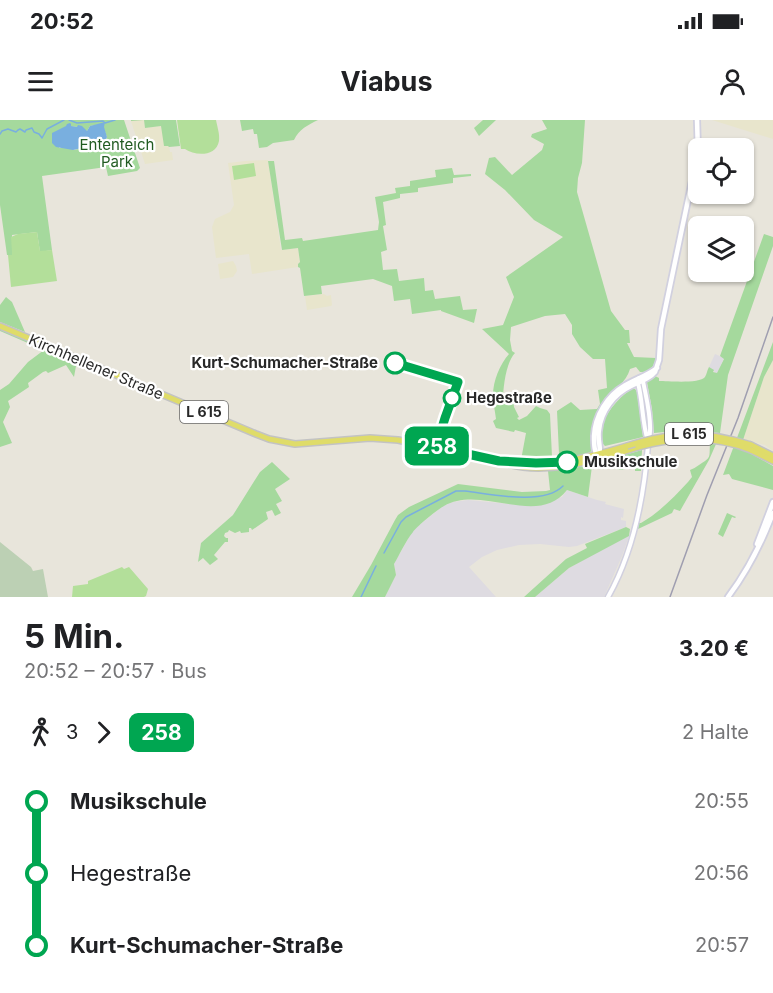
<!DOCTYPE html>
<html lang="de">
<head>
<meta charset="utf-8">
<style>
  body { margin:0; font-family:Inter,sans-serif; background:#f6f6f6; color:#202124; height:100vh; display:flex; flex-direction:column; font-size:22px; white-space:nowrap }
  * { box-sizing:border-box; margin:0 }
  p { font-size:20px; color:#757577 }
  .icon { flex:none; width:33px; height:33px; fill:none; stroke:currentColor; stroke-width:2; stroke-linecap:round; stroke-linejoin:round }
  .map { position:relative; height:477px; overflow:hidden }
  .details { display:flex; flex-direction:column; background:#fff; flex:1 }
  .details>* { flex:none }
  .badge { padding:0 12px; border-radius:9px; font-size:21px; line-height:39px }
  .tools { position:absolute; left:688px; top:18px; display:grid; gap:12px }
  .tools a { display:grid; place-items:center; width:66px; height:66px; border-radius:9px; background:#fff; box-shadow:0 2px 4px #0004; font-size:30px }
  .map>.badge { position:absolute; translate:-50% -50%; box-shadow:0 0 0 3px #fff }
  .legs { display:flex; align-items:center; gap:9px; height:66px; padding:0 24px; font-size:20px }
  .legs p { margin-inline-start:auto }
  .summary { display:flex; align-items:center; justify-content:space-between; height:102px; padding:0 24px }
  h1 { font-size:33px; font-weight:700; line-height:45px }
  ul { padding:0 24px; list-style:none }
  li { display:flex; align-items:center; gap:21px; height:72px; font-size:22px }
  li i { display:grid; place-items:center; width:9px; height:100%; margin:0 8px; background:currentColor }
  li i::after { content:''; width:15px; height:15px; margin:-8px; border:4px solid; border-radius:50%; background:#fff }
  li p { margin-inline-start:auto }
  li:first-child i { background:linear-gradient(#0000 50%,currentColor 0) }
  li:last-child i { background:linear-gradient(currentColor 50%,#0000 0) }
  .status { display:flex; justify-content:space-between; align-items:center; height:42px; padding:0 30px; background:#fff; direction:ltr }
  .status svg { height:16px; fill:currentColor }
  header { display:flex; justify-content:space-between; align-items:center; height:78px; padding:0 24px; background:#fff; font-size:27px; font-weight:700 }
  .map>svg:first-child { display:block }
</style>
</head>
<body>
<div class="status"><b>20:52</b><svg viewBox="0 0 49 12"><path d="M0 12V9h3v3zM5 12V6h3v6zM10 12V3h3v9zM15 12V0h3v12zM26 1h20v11H26zM47 4h2v5h-2z"/></svg></div>
<header><svg class="icon" aria-label="menu" viewBox="0 0 24 24"><path d="M4 6h16M4 12h16M4 18h16"/></svg>Viabus<svg class="icon" aria-label="person" viewBox="0 0 24 24"><circle cx="12" cy="8" r="4"/><path d="M4 21q1-7 8-7t8 7"/></svg></header>
<div class="map">
<svg width="773" height="477" viewBox="0 0 773 477">
  <rect width="100%" height="100%" fill="#e8e5db"/>
  <!-- industrial -->
  <g fill="#dedbe1">
    <polygon points="715,234 724,238 717,254 709,247"/>
    <polygon points="567,370 597,380 606,382 605,384 624,389 623,398 621,397 621,400 626,401 626,407 577,426 569,427 540,424 519,425 497,430 482,437 469,447 496,477 385,477 396,455 394,444 413,410 443,386 453,382 468,380 531,386 562,377"/>
    <polygon points="626,416 629,416 622,436 604,477 535,477 569,448"/>
  </g>
  <!-- education -->
  <g fill="#e8e5cc">
    <polygon points="135,0 144,0 145,8 161,6 165,26 169,26 170,32 172,32 173,40 145,44 131,1"/>
    <polygon points="711,0 773,0 773,19 712,0"/>
    <polygon points="268,40 281,130 298,128 300,142 298,144 298,147 252,154 249,134 216,138 212,107 215,99 230,92 234,85 228,43 245,41"/>
    <polygon points="233,141 236,146 237,151 233,157 220,159 218,144"/>
    <polygon points="324,174 327,176 331,175 332,185 331,186 307,190 305,176"/>
    <polygon points="773,240 773,331 765,325 743,319 764,257"/>
  </g>
  <!-- green -->
  <g fill="#a5d99d" fill-rule="evenodd">
    <path d="M0,0H124L140,48L137,51L108,56L106,47L42,56L52,130L40,132L37,112L12,115V135H7L0,85ZM102,4L107,17L101,24L74,30L70,28H59L66,6L78,7L87,11L90,6Z"/>
    <polygon points="131,0 176,0 180,26 169,27 168,26 164,26 161,6 145,8 144,0 131,1"/>
    <path d="M240,0H318C308,5 299,9 294,20L273,23L267,27L259,28L257,14H254L253,9L242,11Z"/>
    <polygon points="483,0 496,0 479,16 474,8"/>
    <path d="M542,0H585L582,43L578,58L577,72L611,191L625,210H629L630,223H627L634,237L656,238C654,247 649,253 640,252L636,247L630,249C626,263 615,268 606,278C593,293 592,313 592,331L584,335L562,339L559,337V334L557,291L571,282L580,290L597,289L600,284L598,270L607,268L605,239H593L580,227L572,214V205L565,194L545,196L511,207L510,220L512,231L515,233C506,242 503,268 503,280L513,279L514,287L519,297L517,298L519,300L527,296L536,286L540,288L547,290L550,294L552,337L550,340L534,341L521,340L526,313L515,310L514,312L496,308L493,301L496,299C495,291 493,283 493,275C493,261 500,244 509,234L482,209L503,205L514,177L506,157L563,117L534,100L505,70L485,54L489,38L495,37L512,55L542,30L544,24L531,17L532,14L547,9Z"/>
    <polygon points="268,41 274,41 285,120 302,118 303,121 378,110 379,102 375,77 396,73 395,68 410,66 410,61 436,57 435,50 452,48 454,55 471,54 471,56 453,58 453,63 418,68 418,72 400,74 400,78 383,82 386,105 383,106 387,130 381,132 383,150 397,149 399,161 424,158 425,171 433,170 435,179 460,176 463,190 477,189 474,203 441,191 441,190 412,194 410,179 394,181 392,166 373,159 321,166 322,174 304,176 300,148 298,147 298,144 300,142 298,128 282,130"/>
    <path d="M764,114L773,117V126L728,255L720,313L686,310L654,313L652,289L647,262L655,256L659,258V261C668,261 700,264 705,257C707,254 707,250 709,247L714,250L713,252L717,253L724,239L720,236Z"/>
    <polygon points="6,177 12,182 25,212 0,202 0,185"/>
    <polygon points="0,209 64,237 65,240 65,238 73,241 76,246 74,257 66,245 48,253 46,251 43,252 28,263 29,267 8,281 10,287 3,302 12,323 0,327 0,270 9,264 28,242 44,230 0,211"/>
    <polygon points="773,222 773,240 764,257 740,329 750,333 773,346 773,370 732,359 729,354 723,355"/>
    <path d="M632,269H635L637,272L643,317L605,326C589,311 617,277 632,269Z"/>
    <path d="M710,323L716,324L709,340L680,391L674,389L672,393L638,409L639,403H641C660,392 674,377 688,362L692,357L690,350C693,349 696,347 699,345C712,337 709,338 710,323Z"/>
    <path d="M642,330L641,351H635V348L624,347L623,350L603,347L602,345L592,346L588,377L567,370C538,408 481,364 444,386C438,389 416,407 413,412C405,422 400,434 394,444L396,455L385,477H352L371,445L395,400L398,395L409,387L458,364L522,372L546,371L550,370L548,351L587,346Z"/>
    <polygon points="272,342 290,359 275,369 282,381 276,384 281,393 275,396 272,390 266,392 268,399 252,410 251,408 249,408 249,412 241,413 240,411 235,413 229,410 228,412 225,413 224,416 226,418 228,418 228,422 225,422 214,435 218,439 210,445 203,438 198,442 201,423 233,395 260,352"/>
    <polygon points="727,393 736,397 735,398 732,397 723,417 718,414"/>
    <polygon points="626,407 630,409 629,416 569,448 535,477 524,477 566,439 587,428 585,424"/>
  </g>
  <!-- cemetery -->
  <polygon fill="#bcd0b4" points="0,422 31,447 33,451 43,449 48,477 0,477"/>
  <!-- pitch -->
  <g fill="#b3df9a">
    <path d="M177,0H216C217,6 220,14 219,21C216,37 195,36 185,29H181Z"/>
    <polygon points="254,43 256,56 234,60 232,46"/>
    <polygon points="37,112 40,131 52,130 57,161 11,167 8,135 12,135 12,132 11,117 18,114"/>
    <polygon points="122,447 124,449 129,447 148,469 146,476 144,477 72,477 73,466 88,464 88,461"/>
  </g>
  <!-- water -->
  <polygon fill="#79afdf" points="105,2 104,7 107,17 105,21 101,24 73,30 56,27 52,23 52,13 66,6 67,4 70,3 71,4 71,6 77,7 78,5 82,6 87,11 90,6"/>
  <g fill="none" stroke-linecap="round" stroke-linejoin="round">
    <!-- stream -->
    <g stroke="#79afdf" stroke-width="1.5">
      <polyline points="69,0 77,3 103,1 105,3 115,0"/>
      <polyline points="0,14 2,11 8,9 16,12 18,10 20,9 25,12 26,10 32,8 34,12 39,14 42,18 47,9 64,0"/>
      <path d="M384,433L401,402L406,397L456,371H465C491,374 543,386 563,366"/>
      <polyline points="361,477 376,446"/>
    </g>
    <defs>
      <path id="tertiary" d="M608,477C634,431 644,377 648,325C648,320 650,316 650,311C651,295 646,277 643,261L639,258L638,263C643,282 642,303 648,321"/>
      <g id="secondary">
        <path d="M657,248C647,256 635,259 624,266C607,276 595,296 594,316C594,324 594,333 599,338C602,329 597,320 599,310C601,291 614,274 631,266C639,262 646,260 652,255L655,252L659,240L661,209L698,32L697,0"/>
        <polyline points="757,424 773,382"/>
        <path d="M728,477C747,452 762,422 773,393"/>
      </g>
      <g id="primary">
        <path d="M0,206L256,314L269,319L295,324L370,318L398,320L499,341C541,358 597,340 638,327"/>
        <polyline points="751,325 773,336"/>
        <polyline points="751,330 773,341"/>
        <path d="M515,342C554,347 590,337 627,326"/>
      </g>
    </defs>
    <!-- tertiary casing -->
    <use href="#tertiary" stroke="#d1d0df" stroke-width="7"/>
    <!-- secondary casing -->
    <use href="#secondary" stroke="#d1d0df" stroke-width="8"/>
    <!-- primary casing -->
    <use href="#primary" stroke="#c3c3c3" stroke-width="8"/>
    <!-- tertiary -->
    <use href="#tertiary" stroke="#fff" stroke-width="4"/>
    <!-- secondary -->
    <use href="#secondary" stroke="#fff" stroke-width="4.5"/>
    <!-- primary -->
    <use href="#primary" stroke="#dfdc69" stroke-width="5"/>
    <!-- rail -->
    <polyline stroke="#9f9eb0" stroke-width="1.5" points="670,477 707,375 738,298 773,197"/>
    <defs>
      <g id="primary-bridge">
        <path d="M627,326C674,311 704,310 751,325"/>
        <path d="M638,327C676,317 713,315 751,330"/>
      </g>
    </defs>
    <!-- primary-bridge casing -->
    <use href="#primary-bridge" stroke="#c3c3c3" stroke-width="8" stroke-linecap="butt"/>
    <!-- primary-bridge -->
    <use href="#primary-bridge" stroke="#dfdc69" stroke-width="5"/>
  </g>
  <g fill="none" stroke-linecap="round" stroke-linejoin="round">
    <defs>
      <polyline id="line-1" points="395,243 458,262 445,298 436,327 499,341 536,343 567,342"/>
    </defs>
    <!-- line-1 casing -->
    <use href="#line-1" stroke="#fff" stroke-width="14"/>
    <!-- line-1 -->
    <use href="#line-1" stroke="#00a651" stroke-width="9"/>
  </g>
  <!-- markers -->
  <g fill="#fff" stroke="#00a651" stroke-width="3">
    <circle cx="395" cy="243" r="10"/>
    <circle cx="452" cy="278" r="8"/>
    <circle cx="567" cy="342" r="10"/>
  </g>
  <g text-anchor="middle" stroke-width="4.5" stroke-linejoin="round" paint-order="stroke">
    <!-- shield labels -->
    <g fill="#fff" stroke="#686868" stroke-width="1.5">
      <rect x="180" y="281" width="48" height="22" rx="4.5"/>
      <rect x="665" y="303" width="48" height="22" rx="4.5"/>
    </g>
    <g font-size="14" font-weight="bold" fill="#282828">
      <text x="204" y="297">L 615</text>
      <text x="689" y="319">L 615</text>
    </g>
    <!-- park labels -->
    <g font-size="15" fill="#215b21" stroke="#fff">
      <text x="117" y="30">Ententeich<tspan x="117" dy="17">Park</tspan></text>
    </g>
    <!-- stop labels -->
    <g font-size="15" font-weight="bold" fill="#282828" stroke="#fff" text-anchor="start">
      <text x="378" y="248" text-anchor="end">Kurt-Schumacher-Straße</text>
      <text x="466" y="283">Hegestraße</text>
      <text x="584" y="347">Musikschule</text>
    </g>
    <!-- street labels -->
    <g font-size="15" fill="#282828" stroke="#fff">
      <text transform="translate(96 247) rotate(23)" y="5">Kirchhellener Straße</text>
    </g>
  </g>
</svg>
<div class="tools">
<a><svg class="icon" aria-label="locate" viewBox="0 0 24 24"><circle cx="12" cy="12" r="6"/><path d="M12 2v4M12 18v4M2 12h4M18 12h4"/></svg></a>
<a><svg class="icon" aria-label="layers" viewBox="0 0 24 24"><path d="M12 4l9 5-9 5-9-5zM3 14l9 5 9-5"/></svg></a>
</div>
<b class="badge" style="left:437px;top:326px;background:#00a651;color:#fff">258</b>
</div>
<section class="details">
<div class="summary"><div><h1>5 Min.</h1><p>20:52 – 20:57 · Bus</p></div><b>3.20 €</b></div>
<div class="legs"><svg class="icon" aria-label="walk" viewBox="0 0 24 24"><circle cx="13" cy="4" r="2"/><path d="M13 8l-2 6 4 7M11 14l-3 7M7 12l3-4h3l4 4"/></svg>3<svg class="icon" aria-label="forward" viewBox="0 0 24 24"><path d="M9 5l7 7-7 7"/></svg><b class="badge" style="background:#00a651;color:#fff">258</b><p>2 Halte</p></div>
<ul>
<li><i style="color:#00a651"></i><b>Musikschule</b><p>20:55</p></li>
<li><i style="color:#00a651"></i><span>Hegestraße</span><p>20:56</p></li>
<li><i style="color:#00a651"></i><b>Kurt-Schumacher-Straße</b><p>20:57</p></li>
</ul>
</section>
</body>
</html>
